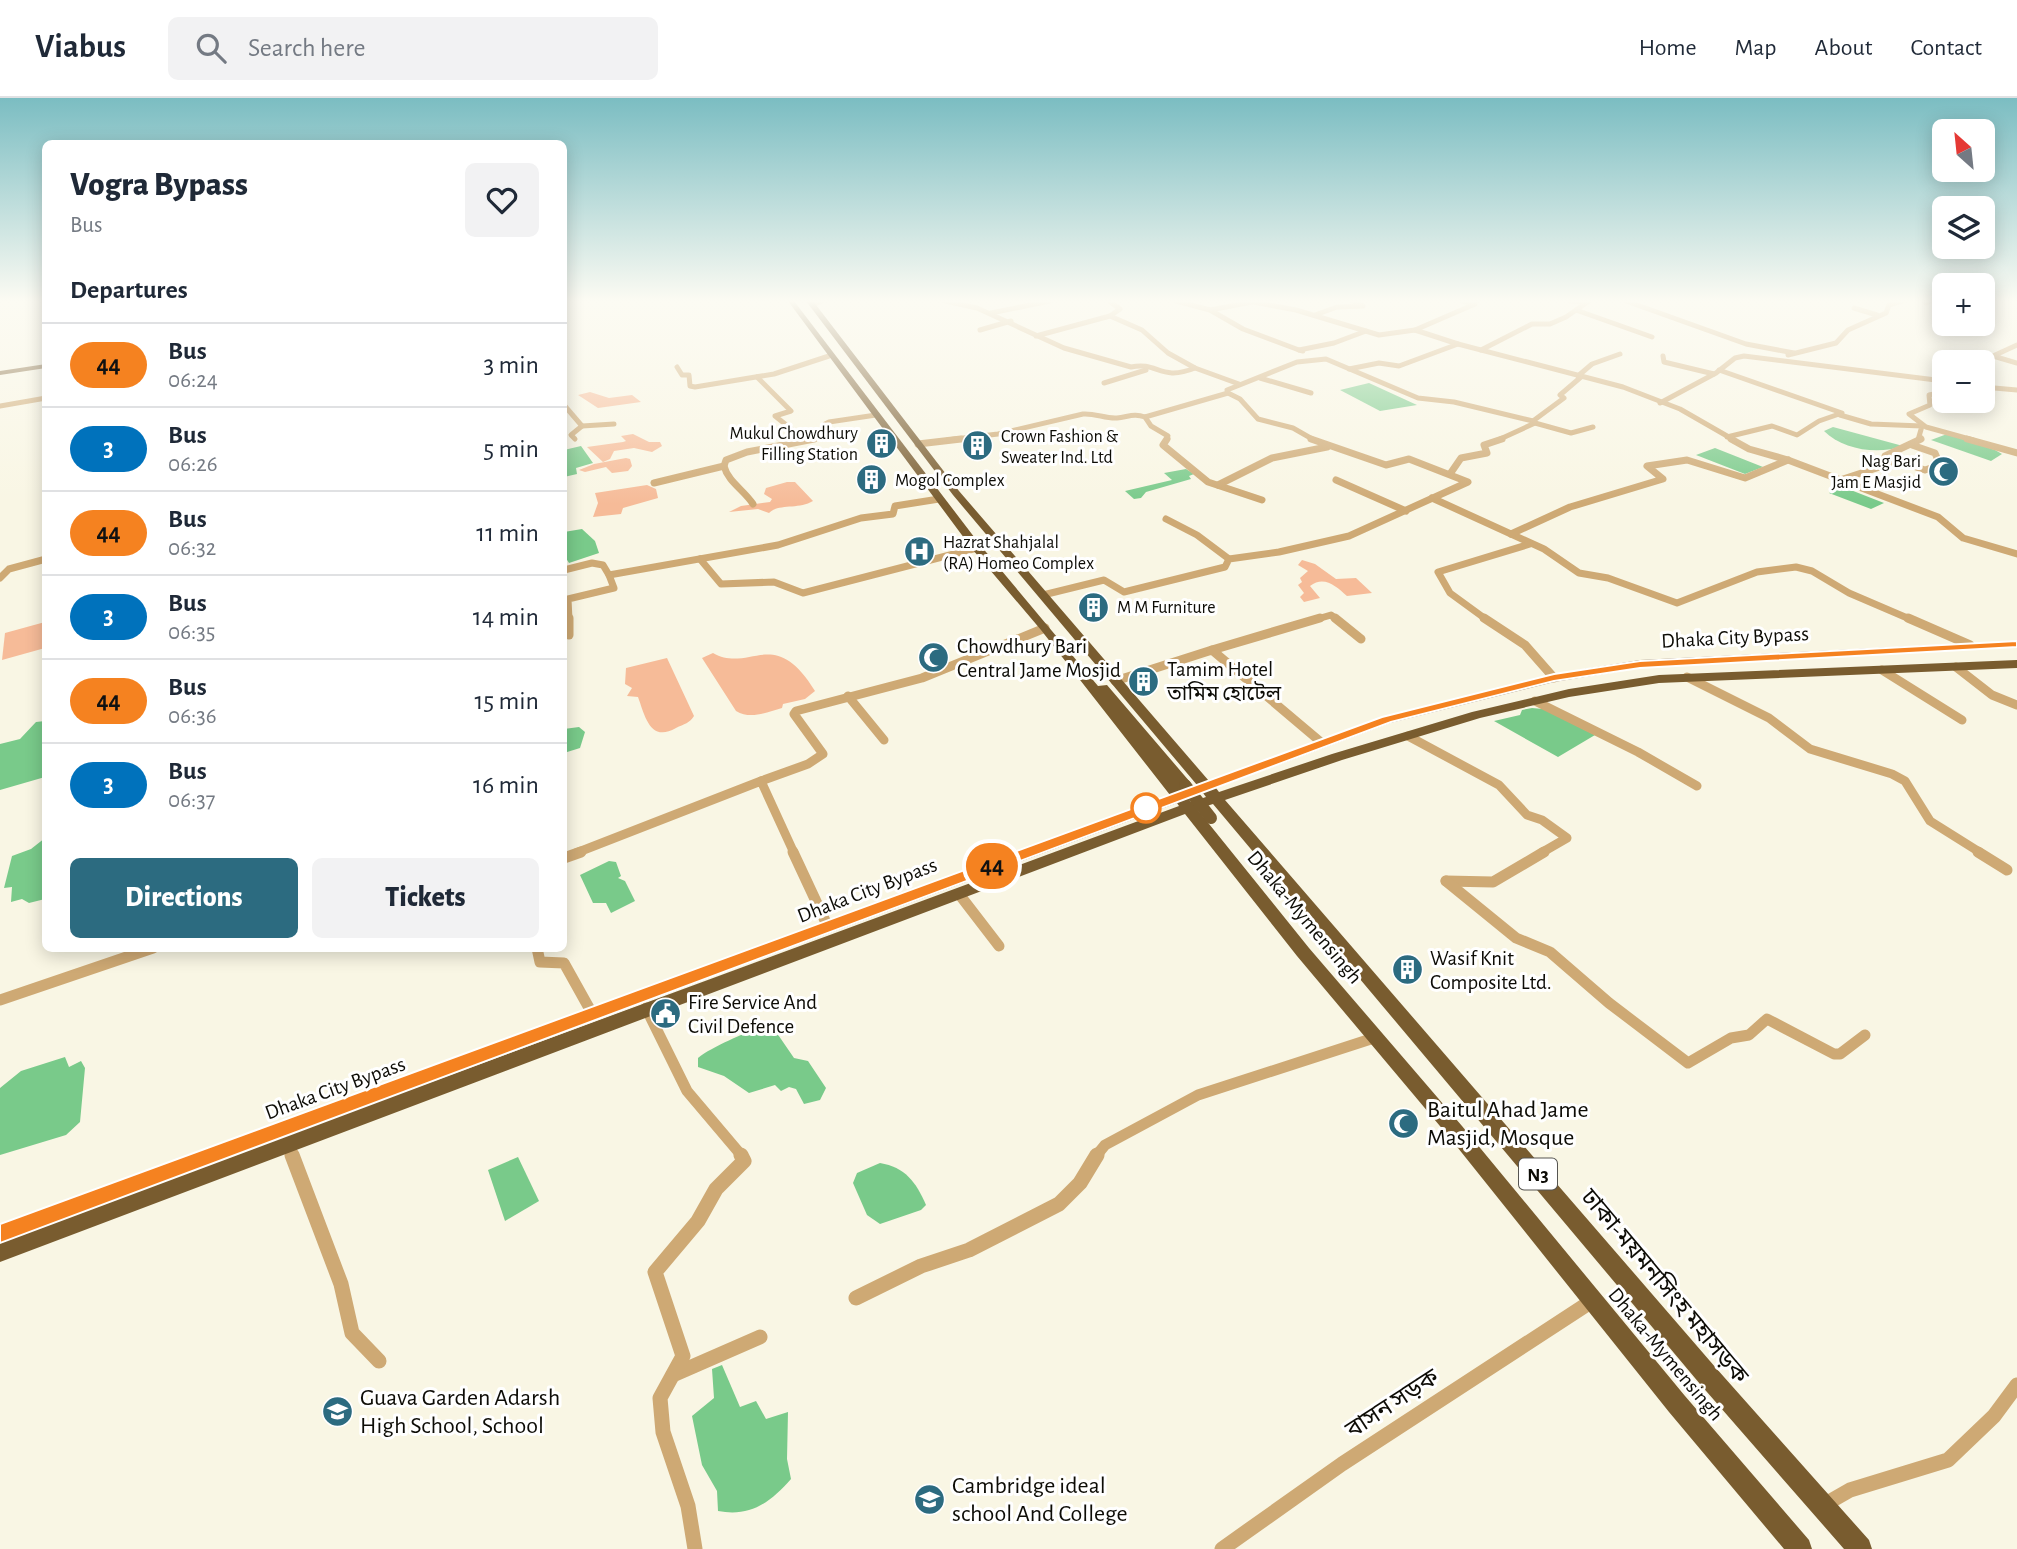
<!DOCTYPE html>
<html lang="en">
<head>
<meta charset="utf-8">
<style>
  body { margin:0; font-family:"Alegreya Sans","Noto Sans Bengali",sans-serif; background:#f2f2f3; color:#1f2937; height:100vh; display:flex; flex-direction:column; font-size:26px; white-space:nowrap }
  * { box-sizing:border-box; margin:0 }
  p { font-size:23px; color:#747a83 }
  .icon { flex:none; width:38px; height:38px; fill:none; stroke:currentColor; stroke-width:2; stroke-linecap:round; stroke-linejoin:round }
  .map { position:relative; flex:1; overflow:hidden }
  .side { position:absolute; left:42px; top:42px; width:525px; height:812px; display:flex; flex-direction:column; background:#fff; border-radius:10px; box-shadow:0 4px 18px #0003 }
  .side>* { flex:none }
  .badge { padding:0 14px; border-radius:23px; font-size:24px; line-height:46px }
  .needle { width:46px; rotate:333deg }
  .buttons { position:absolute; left:1932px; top:21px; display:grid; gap:14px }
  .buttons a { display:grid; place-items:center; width:63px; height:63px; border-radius:10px; background:#fff; box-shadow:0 4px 18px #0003; font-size:35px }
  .map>.badge { position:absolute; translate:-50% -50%; box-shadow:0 0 0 4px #fff }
  h2 { padding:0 28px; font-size:26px; line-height:63px }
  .round { display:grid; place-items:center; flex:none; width:74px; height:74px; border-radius:10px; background:#f2f2f3 }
  .summary { display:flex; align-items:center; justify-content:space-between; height:119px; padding:0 28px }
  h1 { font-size:33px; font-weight:800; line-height:52px }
  .action { display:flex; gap:14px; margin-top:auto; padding:14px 28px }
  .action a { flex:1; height:80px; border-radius:10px; background:#2c6b80; color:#fff; font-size:28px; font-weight:800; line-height:80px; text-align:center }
  .action a+a { background:#f2f2f3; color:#1f2937 }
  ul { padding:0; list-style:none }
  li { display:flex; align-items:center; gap:21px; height:84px; padding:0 28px; border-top:2px solid #e0e1e3 }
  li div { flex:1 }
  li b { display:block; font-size:26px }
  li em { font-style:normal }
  li .badge { min-width:77px; font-weight:700; text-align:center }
  header { display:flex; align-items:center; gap:42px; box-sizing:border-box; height:98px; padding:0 35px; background:#fff; border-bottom:2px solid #e0e1e3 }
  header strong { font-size:33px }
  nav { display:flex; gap:38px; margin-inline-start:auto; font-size:24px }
  .search { width:490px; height:63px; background:#f2f2f3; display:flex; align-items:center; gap:18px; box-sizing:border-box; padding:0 24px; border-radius:10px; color:#747a83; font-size:26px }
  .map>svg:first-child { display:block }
</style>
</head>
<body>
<header>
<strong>Viabus</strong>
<div class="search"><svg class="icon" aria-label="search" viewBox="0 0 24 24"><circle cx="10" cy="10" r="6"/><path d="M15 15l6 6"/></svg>Search here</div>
<nav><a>Home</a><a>Map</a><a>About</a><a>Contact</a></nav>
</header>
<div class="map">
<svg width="2017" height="1451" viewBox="0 0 2017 1451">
  <rect width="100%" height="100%" fill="#f9f6e4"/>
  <!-- green -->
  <g fill="#f6bb98">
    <polygon points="590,294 609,300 632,297 641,304 598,310 578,297"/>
    <polygon points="633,336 649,344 660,344 662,348 652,354 634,350 614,353 610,361 603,364 587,349 623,344 626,343 621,338"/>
    <polygon points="626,360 630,361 632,368 628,373 612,375 606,369 585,374 579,372 594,366"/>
    <path d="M787,384H795L813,403C798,412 779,405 769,415L758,411L729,414L741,408L770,404L772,401L764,396L766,390Z"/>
    <polygon points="647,387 656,391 658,400 623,410 621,416 593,419 598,405 595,395"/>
    <path d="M1302,462L1315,466L1336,481L1356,480L1372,495L1347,498C1336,488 1324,477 1310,488L1320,500L1304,504L1300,499L1304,495L1298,487L1302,484L1300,480L1308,473L1298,467Z"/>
    <polygon points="45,524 45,550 2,562 5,535"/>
    <path d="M713,555C750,576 774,526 815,593L805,601L783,606L782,610C767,614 751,622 736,613L702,560Z"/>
    <path d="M667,560L694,618C690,625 684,626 676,630C650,645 645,618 638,599L627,598L632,590L625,586L626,570Z"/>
  </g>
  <!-- water -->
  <g fill="#79ca8a">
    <polygon points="1369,285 1417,307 1380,313 1340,292"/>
    <path d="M1833,329L1903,348C1878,357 1843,352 1824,333Z"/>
    <polygon points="1947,336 1995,352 2002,356 1991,363 1931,342"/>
    <polygon points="581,348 593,365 576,370 577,376 564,379 564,352"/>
    <polygon points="1715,350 1763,369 1745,376 1696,357"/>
    <polygon points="1186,371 1194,376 1189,378 1191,381 1146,394 1141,400 1134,401 1125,393 1172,382 1164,375"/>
    <polygon points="1843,389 1884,405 1871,411 1829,395"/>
    <polygon points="582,431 595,443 599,455 569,465 564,457 564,434"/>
    <polygon points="1532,610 1543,611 1595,637 1558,659 1494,623 1520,617 1522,612"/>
    <polygon points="45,623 42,651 45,651 45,679 0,692 0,646 20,641 36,624"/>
    <polygon points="579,629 585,634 580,650 564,655 564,631"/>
    <polygon points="45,740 45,801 29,805 22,801 11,804 12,789 4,790 12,758 31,751"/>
    <polygon points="609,763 616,764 621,778 618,780 625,783 635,803 611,815 606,805 593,805 580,777"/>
    <path d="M770,925L794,960L808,963L826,990L820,1002L804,1006L796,991L789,989L781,993L775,987L749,995L724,978L698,969V960C714,947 751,933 770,925Z"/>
    <polygon points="65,959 69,969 81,963 85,970 80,1024 66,1037 0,1057 0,990 21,973"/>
    <polygon points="518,1059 539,1103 505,1123 488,1072"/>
    <path d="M880,1065C905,1069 916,1084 926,1107L921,1112L880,1126L867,1117L853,1085L857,1075Z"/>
    <path d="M722,1267L740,1309L756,1303L766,1321L788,1314L787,1361L791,1381C770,1405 750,1419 718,1413L717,1393L702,1367L692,1318L714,1300L712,1271Z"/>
  </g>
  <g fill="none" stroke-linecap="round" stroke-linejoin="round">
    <!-- minor-far4 -->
    <g stroke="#cea974" stroke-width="5">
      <path d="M945,203L977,210L1064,250L1131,269C1158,263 1160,284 1195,270"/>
      <polyline points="1109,203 1120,211 1110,218 1142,232 1168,255 1195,270 1239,286"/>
      <polyline points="1176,203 1210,212 1243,231 1299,252"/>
      <polyline points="1248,203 1296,212 1379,237 1415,232 1458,246"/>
      <polyline points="1570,203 1586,204"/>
      <polyline points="1626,203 1746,246 1794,255"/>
      <polyline points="1926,205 1930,203"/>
      <polyline points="812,207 822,203"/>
      <polyline points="1854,210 1877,217"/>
      <polyline points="1210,212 1252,204"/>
      <polyline points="1576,212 1652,239"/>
      <polyline points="991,215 1050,203"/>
      <polyline points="1315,217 1337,209 1363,208 1353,203"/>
      <polyline points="980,232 1011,223"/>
      <polyline points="1415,232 1475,206 1462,203"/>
      <polyline points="1036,238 1110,218"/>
      <polyline points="2017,247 1993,258 2017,265"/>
      <polyline points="1481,252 1532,226 1550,226 1566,219 1589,203"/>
      <polyline points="1303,253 1299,252 1334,245 1366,233"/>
      <polyline points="1788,257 1836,245 1848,232 1886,215 1889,207 1902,203"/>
      <polyline points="1663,258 1664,264 1714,276"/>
      <polyline points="677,269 682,277 689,277 690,288 695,289 774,276 829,258"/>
      <polyline points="1349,271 1379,265 1399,268 1458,246 1623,289 1680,311 1734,342"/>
      <polyline points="1719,272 1842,315 1819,323 1797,337 1772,328 1727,339"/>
      <polyline points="1578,278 1592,266 1620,256"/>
      <polyline points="757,279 791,313 775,318 804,341"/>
      <polyline points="1260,280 1311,295"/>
      <polyline points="1104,285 1146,272"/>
      <polyline points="1983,289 2017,292"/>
      <polyline points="1944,294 1929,297 1930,307 1909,316 1926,329 1973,342"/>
      <polyline points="1228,295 1240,301 1258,321 1293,330 1314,342"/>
      <polyline points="1660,305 1716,275 1735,260 1744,258 1944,283"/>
      <polyline points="564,307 582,328 571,337 575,341"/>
      <polyline points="0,308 46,300"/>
      <polyline points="1840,317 1871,326 1922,328 1918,342"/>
      <polyline points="1145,319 1151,328 1168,338 1166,342"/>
      <polyline points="1535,325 1571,335 1593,329"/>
      <polyline points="582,328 614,326"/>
      <polyline points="805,342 832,337 825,326 829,324 876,317"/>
      <path d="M947,342L998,336L1083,316C1095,315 1106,321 1117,320C1128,319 1134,315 1145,319L1228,295L1227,292L1297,264L1326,261L1418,300L1454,304L1533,323"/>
      <polyline points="1498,342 1535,325 1533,323 1564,300 1560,297 1581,279"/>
    </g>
    <!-- minor-far3 -->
    <g stroke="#cea974" stroke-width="7">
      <polyline points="1167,341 1163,347 1208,384 1262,402"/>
      <polyline points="1731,341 1749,351 1788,362 1938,419 1963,440 2017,456"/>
      <polyline points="1967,341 2017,355"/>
      <polyline points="918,346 961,341"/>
      <polyline points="1898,363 1925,372 1940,367 1935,355 1912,347"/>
      <path d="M724,368C728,384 744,392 753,406"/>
      <polyline points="1450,376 1461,360 1487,355 1484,347 1502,341"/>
      <polyline points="1336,382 1406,413"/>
      <polyline points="1840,382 1898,363 1885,358 1921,341"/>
      <polyline points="654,385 724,368 726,362 747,354 814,341"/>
      <polyline points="1218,387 1272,360 1327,349"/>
      <polyline points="1432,400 1544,451 1579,475 1608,480 1677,505 1757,474 1796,469 1812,473 1849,495 1912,522"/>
      <polyline points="1166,421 1197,437 1229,461"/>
      <polyline points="1511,436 1570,409 1663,381 1647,368 1687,362 1745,380 1788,362"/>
      <polyline points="700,461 721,486 774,484 803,495 977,450"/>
      <polyline points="564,472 592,465 603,467 609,477 778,447 861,420 893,416 895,408 939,401"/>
      <polyline points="0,480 9,471 46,461"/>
      <polyline points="1043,497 1104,482 1124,494 1225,469 1229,461 1279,454 1349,438 1468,384 1409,361 1386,367 1311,341"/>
      <polyline points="569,522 568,501 614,490 609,477"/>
      <polyline points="1314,522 1331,517 1337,522"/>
      <polyline points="1487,522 1450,495 1438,474 1530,446"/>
    </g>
    <!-- minor-far2 -->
    <g stroke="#cea974" stroke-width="9">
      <polyline points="569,520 569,537"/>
      <polyline points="1335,520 1361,541"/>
      <polyline points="1484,520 1525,547 1554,580"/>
      <polyline points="1908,520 1970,547"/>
      <polyline points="1212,552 1320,520"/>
      <polyline points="1956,569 1992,597 2017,607"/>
      <polyline points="1882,572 1962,622"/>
      <polyline points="1687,579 1769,620 1810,651 1892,676 1905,683 1930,723 1981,755"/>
      <polyline points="1115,583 1212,552 1322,645"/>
      <polyline points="848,598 884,642"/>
      <polyline points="1535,603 1638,654 1697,688"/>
      <polyline points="1408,638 1499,687 1527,717 1542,722 1567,740 1541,755"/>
      <polyline points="761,683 808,666 823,656 794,616 796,613 922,580 1045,530"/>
      <polyline points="576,755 761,683 794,755"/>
    </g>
    <!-- minor-far1 -->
    <g stroke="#cea974" stroke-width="11">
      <polyline points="793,754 828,829"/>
      <polyline points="1978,754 2007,772"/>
      <polyline points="564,760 581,754"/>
      <polyline points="1446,783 1493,784 1544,754"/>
      <polyline points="1446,783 1516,840 1550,854 1609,905 1688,965 1731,940 1749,937 1767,921 1834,956 1840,956 1865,937"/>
      <polyline points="959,796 999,848"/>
      <polyline points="537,850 540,864 564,865 593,917"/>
      <polyline points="0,902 153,850"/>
      <polyline points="646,910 687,993 742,1058"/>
      <polyline points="288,1045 293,1058"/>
      <polyline points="1096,1058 1105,1047 1198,997 1377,939"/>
    </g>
    <!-- minor -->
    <g stroke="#cea974" stroke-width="15">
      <polyline points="292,1057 341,1186 352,1235 379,1263"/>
      <polyline points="856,1200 921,1168 969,1152 1059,1106 1080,1085 1097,1057"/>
      <polyline points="673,1277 760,1239"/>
      <polyline points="1822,1408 1850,1392 1948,1362 1994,1318 2017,1287"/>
      <polyline points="695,1451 688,1408 663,1334 660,1300 683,1258 655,1174 698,1123 716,1091 744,1063 741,1057"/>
      <polyline points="1222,1451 1342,1366 1592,1203"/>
    </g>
    <!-- highway -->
    <g fill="#795c2f" fill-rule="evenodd">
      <path d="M788,203H794L981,448L1098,588L1107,587L1190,684L1192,687L1190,690L1197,687L953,397L806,203H813L959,393L1209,683L1382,619L1554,576L1640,562L2017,543V549L1640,570L1554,584L1390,625L1216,690L1219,694L1332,656L1472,614L1569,591L1659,577L2017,562V570L1659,585L1569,599L1480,620L1342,662L1225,702L1716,1270L1869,1442L1872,1451H1844L1700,1286L1213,706L1197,711L1309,850L1462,1028L1685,1298L1809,1442L1812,1451H1784L1669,1314L1450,1040L1297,858L1185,716L0,1164V1127L1170,697L1041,532L973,452ZM1203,695L1206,699L1191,704L1188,700ZM1177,705L1179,708L388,1000Z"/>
      <polygon points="46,266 46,270 0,277 0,273"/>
    </g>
    <!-- highway-bridge -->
    <polyline stroke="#795c2f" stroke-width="12" points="1185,687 1211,720"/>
  </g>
  <!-- sky -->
  <linearGradient id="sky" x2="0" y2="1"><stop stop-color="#7bbdc2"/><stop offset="0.5" stop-color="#fcfbf3"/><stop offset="1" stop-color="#fcfbf3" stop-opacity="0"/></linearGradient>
  <rect width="2017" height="406" fill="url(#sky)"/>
  <!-- line -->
  <polygon fill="#f58220" stroke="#fff" stroke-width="2" points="2017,543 2017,549 1640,570 1554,583 1391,624 0,1145 0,1126 1382,619 1554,576 1640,563"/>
  <!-- icons -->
  <defs>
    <symbol id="building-disc" viewBox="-11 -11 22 22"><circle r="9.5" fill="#2c6b80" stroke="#fff"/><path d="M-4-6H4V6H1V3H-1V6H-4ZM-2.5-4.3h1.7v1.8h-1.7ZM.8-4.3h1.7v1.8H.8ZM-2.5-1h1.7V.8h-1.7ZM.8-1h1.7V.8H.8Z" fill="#fff"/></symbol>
    <symbol id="mosque-disc" viewBox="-11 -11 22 22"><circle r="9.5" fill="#2c6b80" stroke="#fff"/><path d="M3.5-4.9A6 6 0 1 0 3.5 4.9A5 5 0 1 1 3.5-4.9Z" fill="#fff"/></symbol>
    <symbol id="hospital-disc" viewBox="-11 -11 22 22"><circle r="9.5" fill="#2c6b80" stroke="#fff"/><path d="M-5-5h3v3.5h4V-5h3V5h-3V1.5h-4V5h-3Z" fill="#fff"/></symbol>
    <symbol id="civic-disc" viewBox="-11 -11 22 22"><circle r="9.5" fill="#2c6b80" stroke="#fff"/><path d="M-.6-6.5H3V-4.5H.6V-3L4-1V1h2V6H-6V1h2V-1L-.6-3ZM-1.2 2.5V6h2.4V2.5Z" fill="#fff"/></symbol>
    <symbol id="school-disc" viewBox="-11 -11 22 22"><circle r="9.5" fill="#2c6b80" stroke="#fff"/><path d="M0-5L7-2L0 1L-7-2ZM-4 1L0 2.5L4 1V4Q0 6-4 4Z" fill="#fff"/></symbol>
    <symbol id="university-disc" viewBox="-11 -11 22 22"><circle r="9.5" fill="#2c6b80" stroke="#fff"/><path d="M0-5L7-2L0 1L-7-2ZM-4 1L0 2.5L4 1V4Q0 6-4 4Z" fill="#fff"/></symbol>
  </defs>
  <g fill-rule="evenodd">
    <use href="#building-disc" x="864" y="328" width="35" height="35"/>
    <use href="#building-disc" x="960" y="330" width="35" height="35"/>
    <use href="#mosque-disc" x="1926" y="356" width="35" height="35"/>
    <use href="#building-disc" x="854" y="364" width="35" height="35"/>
    <use href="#hospital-disc" x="902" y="436" width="35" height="35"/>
    <use href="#building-disc" x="1076" y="492" width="35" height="35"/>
    <use href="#mosque-disc" x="916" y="542" width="35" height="35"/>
    <use href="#building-disc" x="1126" y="566" width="35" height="35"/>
    <use href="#building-disc" x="1390" y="854" width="35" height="35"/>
    <use href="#civic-disc" x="648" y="898" width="35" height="35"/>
    <use href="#mosque-disc" x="1386" y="1008" width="35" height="35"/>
    <use href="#school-disc" x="320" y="1296" width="35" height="35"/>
    <use href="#university-disc" x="912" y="1384" width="35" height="35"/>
  </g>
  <!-- markers -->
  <circle fill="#fff" stroke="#f58220" stroke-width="3.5" cx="1146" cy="710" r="14"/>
  <g text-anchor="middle" stroke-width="6" stroke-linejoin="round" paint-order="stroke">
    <!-- far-poi labels -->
    <g font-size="18" fill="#0d0c06" stroke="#fff" text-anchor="start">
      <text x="858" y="341" text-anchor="end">Mukul Chowdhury<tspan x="858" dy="21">Filling Station</tspan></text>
      <text x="1001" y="344">Crown Fashion &amp;<tspan x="1001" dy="21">Sweater Ind. Ltd</tspan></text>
      <text x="1921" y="369" text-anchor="end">Nag Bari<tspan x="1921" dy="21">Jam E Masjid</tspan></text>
      <text x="895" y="388">Mogol Complex</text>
      <text x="943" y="450">Hazrat Shahjalal<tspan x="943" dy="21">(RA) Homeo Complex</tspan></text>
      <text x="1117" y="515">M M Furniture</text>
    </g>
    <!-- shield labels -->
    <rect fill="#fff" stroke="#565551" stroke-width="2" x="1519" y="1060.5" width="38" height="31" rx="5"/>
    <g font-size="19" font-weight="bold" fill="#0d0c06">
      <text x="1538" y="1083">N3</text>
    </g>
    <!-- street labels -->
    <g font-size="21" fill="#0d0c06" stroke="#fff">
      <text transform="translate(1735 539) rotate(-3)" y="7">Dhaka City Bypass</text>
      <text transform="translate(867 792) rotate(-21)" y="7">Dhaka City Bypass</text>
      <text transform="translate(1305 819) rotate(50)" y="7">Dhaka-Mymensingh</text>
      <text transform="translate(335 990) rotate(-20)" y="7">Dhaka City Bypass</text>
      <text transform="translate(1666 1256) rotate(50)" y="7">Dhaka-Mymensingh</text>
    </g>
    <!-- poi labels -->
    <g font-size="21" fill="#0d0c06" stroke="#fff" text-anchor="start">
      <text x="957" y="555">Chowdhury Bari<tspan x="957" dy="24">Central Jame Mosjid</tspan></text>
      <text x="1167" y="578">Tamim Hotel<tspan x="1167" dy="24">তামিম হোটেল</tspan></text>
      <text x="1430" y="867">Wasif Knit<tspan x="1430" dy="24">Composite Ltd.</tspan></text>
      <text x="688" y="911">Fire Service And<tspan x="688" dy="24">Civil Defence</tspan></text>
    </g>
    <!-- near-poi labels -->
    <g font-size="24" fill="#0d0c06" stroke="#fff" text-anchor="start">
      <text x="1427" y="1019">Baitul Ahad Jame<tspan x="1427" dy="28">Masjid, Mosque</tspan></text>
      <text x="360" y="1307">Guava Garden Adarsh<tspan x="360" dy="28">High School, School</tspan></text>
      <text x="952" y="1395">Cambridge ideal<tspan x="952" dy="28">school And College</tspan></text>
    </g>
    <!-- near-street labels -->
    <g font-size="24" fill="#0d0c06" stroke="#fff">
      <text transform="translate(1665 1188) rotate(50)" y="8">ঢাকা-ময়মনসিংহ মহাসড়ক</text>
      <text transform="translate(1392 1305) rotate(-33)" y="8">বাসন সড়ক</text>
    </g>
  </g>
</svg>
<div class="buttons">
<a><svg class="needle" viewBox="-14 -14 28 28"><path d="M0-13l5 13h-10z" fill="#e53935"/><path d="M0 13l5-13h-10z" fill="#747a83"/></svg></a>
<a><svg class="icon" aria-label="layers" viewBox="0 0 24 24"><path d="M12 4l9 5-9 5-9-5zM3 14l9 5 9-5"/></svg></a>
<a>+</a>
<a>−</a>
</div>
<b class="badge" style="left:992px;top:768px;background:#f58220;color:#111">44</b>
<section class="side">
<div class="summary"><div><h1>Vogra Bypass</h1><p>Bus</p></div><a class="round"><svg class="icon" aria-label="heart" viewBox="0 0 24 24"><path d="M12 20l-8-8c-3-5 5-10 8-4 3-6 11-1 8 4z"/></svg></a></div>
<h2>Departures</h2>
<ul>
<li><span class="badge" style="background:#f58220;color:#111">44</span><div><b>Bus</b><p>06:24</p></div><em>3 min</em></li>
<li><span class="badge" style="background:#0072bc;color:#fff">3</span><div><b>Bus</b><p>06:26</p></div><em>5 min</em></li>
<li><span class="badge" style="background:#f58220;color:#111">44</span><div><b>Bus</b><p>06:32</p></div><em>11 min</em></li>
<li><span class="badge" style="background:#0072bc;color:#fff">3</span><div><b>Bus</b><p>06:35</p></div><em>14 min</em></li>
<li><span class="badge" style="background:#f58220;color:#111">44</span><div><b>Bus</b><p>06:36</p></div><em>15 min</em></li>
<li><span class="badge" style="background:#0072bc;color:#fff">3</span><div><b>Bus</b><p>06:37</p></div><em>16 min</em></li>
</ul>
<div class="action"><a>Directions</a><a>Tickets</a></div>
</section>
</div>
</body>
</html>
